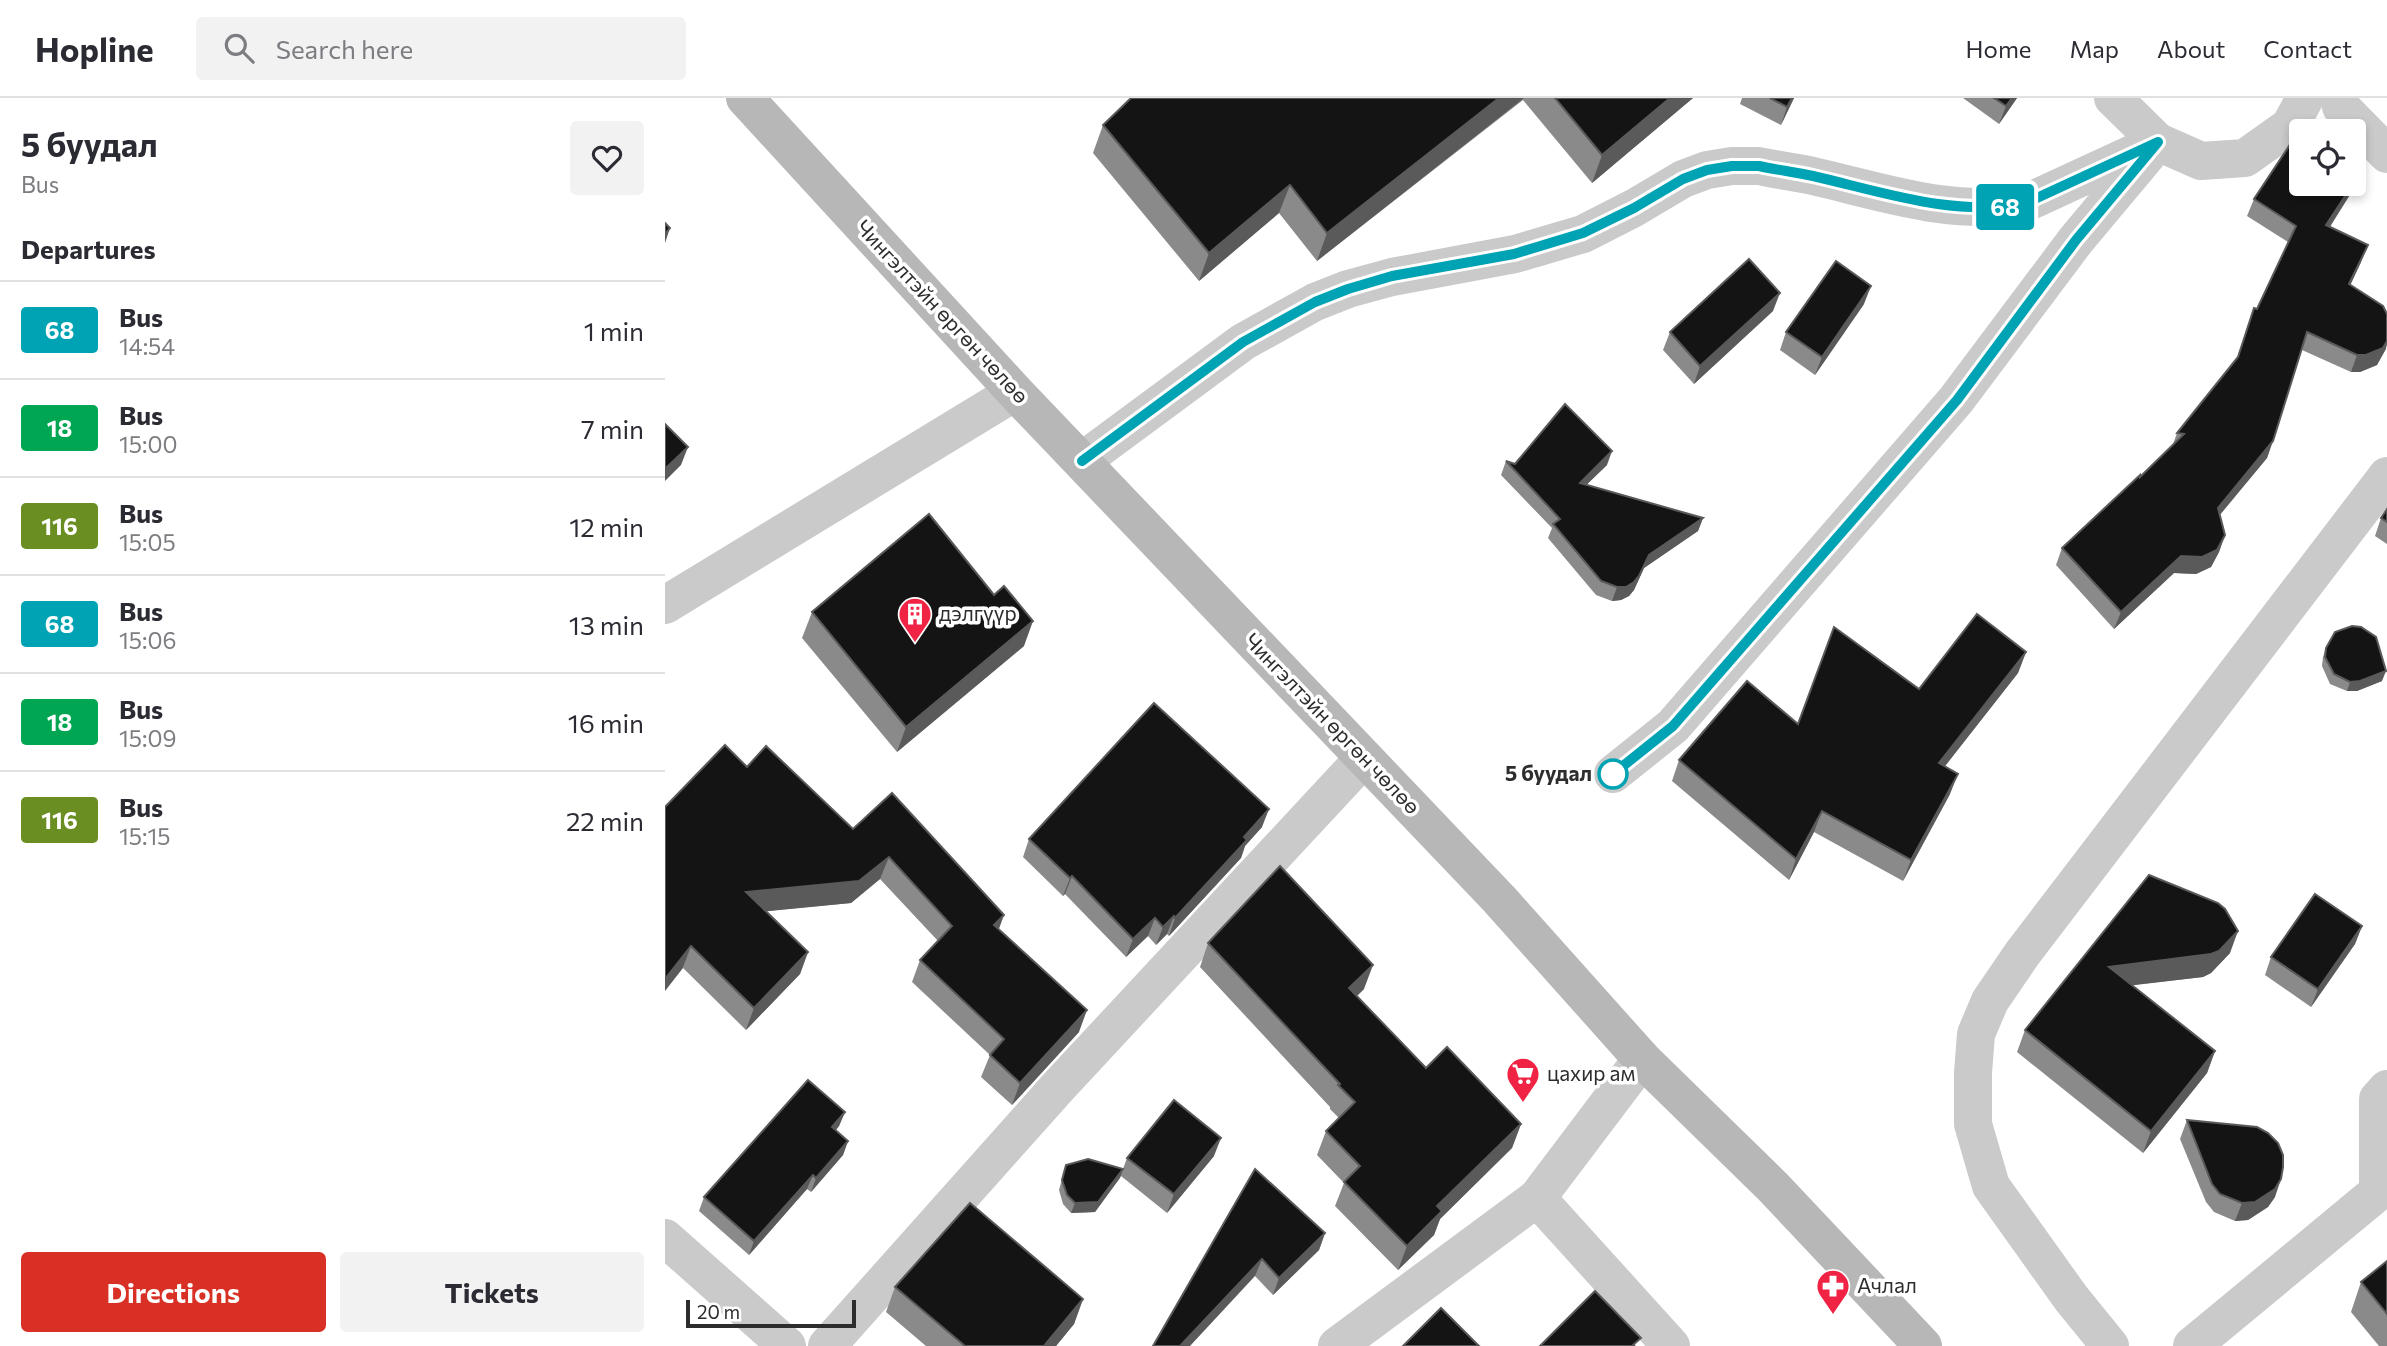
<!DOCTYPE html>
<html lang="en">
<head>
<meta charset="utf-8">
<style>
  body { margin:0; font-family:Commissioner,sans-serif; background:#f2f2f3; color:#2b2b33; height:100vh; display:flex; flex-direction:column; font-size:26px; white-space:nowrap }
  * { box-sizing:border-box; margin:0 }
  p { font-size:23px; color:#7c7c81 }
  .icon { flex:none; width:38px; height:38px; fill:none; stroke:currentColor; stroke-width:2; stroke-linecap:round; stroke-linejoin:round }
  .map { position:relative; flex:1; overflow:hidden }
  .side { display:flex; flex-direction:column; background:#fff; width:665px }
  .side>* { flex:none }
  .badge { padding:0 14px; border-radius:5px; font-size:24px; line-height:46px }
  .controls { position:absolute; left:1624px; top:21px; display:grid; gap:14px }
  .controls a { display:grid; place-items:center; width:77px; height:77px; border-radius:7px; background:#fff; box-shadow:0 4px 10px #0003; font-size:35px }
  .scale { position:absolute; left:21px; bottom:18px; width:170px; box-sizing:border-box; padding-left:7px; border:4px solid #2d2d2d; border-top:0; font-size:19px; line-height:24px; white-space:nowrap; color:#2d2d2d; -webkit-text-stroke:5px #fff; paint-order:stroke }
  .map>.badge { position:absolute; translate:-50% -50%; box-shadow:0 0 0 4px #fff }
  h2 { padding:0 21px; font-size:26px; line-height:63px }
  .round { display:grid; place-items:center; flex:none; width:74px; height:74px; border-radius:7px; background:#f2f2f3 }
  .headline { display:flex; align-items:center; justify-content:space-between; height:119px; padding:0 21px }
  h1 { font-size:33px; font-weight:700; line-height:52px }
  .primary-button { display:flex; gap:14px; margin-top:auto; padding:14px 21px }
  .primary-button a { flex:1; height:80px; border-radius:7px; background:#d93025; color:#fff; font-size:28px; font-weight:700; line-height:80px; text-align:center }
  .primary-button a+a { background:#f2f2f3; color:#2b2b33 }
  ul { padding:0; list-style:none }
  li { display:flex; align-items:center; gap:21px; height:98px; padding:0 21px; border-top:2px solid #e1e1e2 }
  li div { flex:1 }
  li b { display:block; font-size:26px }
  li em { font-style:normal }
  li .badge { min-width:77px; font-weight:700; text-align:center }
  header { display:flex; align-items:center; gap:42px; box-sizing:border-box; height:98px; padding:0 35px; background:#fff; border-bottom:2px solid #e1e1e2 }
  header strong { font-size:33px }
  nav { display:flex; gap:38px; margin-inline-start:auto; font-size:24px }
  .search { width:490px; height:63px; background:#f2f2f3; display:flex; align-items:center; gap:18px; box-sizing:border-box; padding:0 24px; border-radius:7px; color:#7c7c81; font-size:26px }
  main { display:flex; flex:1; min-height:0 }
  .map>svg:first-child { display:block }
</style>
</head>
<body>
<header>
<strong>Hopline</strong>
<div class="search"><svg class="icon" aria-label="search" viewBox="0 0 24 24"><circle cx="10" cy="10" r="6"/><path d="M15 15l6 6"/></svg>Search here</div>
<nav><a>Home</a><a>Map</a><a>About</a><a>Contact</a></nav>
</header>
<main>
<section class="side">
<div class="headline"><div><h1>5 буудал</h1><p>Bus</p></div><a class="round"><svg class="icon" aria-label="heart" viewBox="0 0 24 24"><path d="M12 20l-8-8c-3-5 5-10 8-4 3-6 11-1 8 4z"/></svg></a></div>
<h2>Departures</h2>
<ul>
<li><span class="badge" style="background:#00a3b4;color:#fff">68</span><div><b>Bus</b><p>14:54</p></div><em>1 min</em></li>
<li><span class="badge" style="background:#00a651;color:#fff">18</span><div><b>Bus</b><p>15:00</p></div><em>7 min</em></li>
<li><span class="badge" style="background:#6b8e23;color:#fff">116</span><div><b>Bus</b><p>15:05</p></div><em>12 min</em></li>
<li><span class="badge" style="background:#00a3b4;color:#fff">68</span><div><b>Bus</b><p>15:06</p></div><em>13 min</em></li>
<li><span class="badge" style="background:#00a651;color:#fff">18</span><div><b>Bus</b><p>15:09</p></div><em>16 min</em></li>
<li><span class="badge" style="background:#6b8e23;color:#fff">116</span><div><b>Bus</b><p>15:15</p></div><em>22 min</em></li>
</ul>
<div class="primary-button"><a>Directions</a><a>Tickets</a></div>
</section>
<div class="map">
<svg width="1722" height="1248" viewBox="0 0 1722 1248">
  <rect width="100%" height="100%" fill="#fff"/>
  <g fill="none" stroke-linecap="round" stroke-linejoin="round">
    <!-- street -->
    <g stroke="#cacaca" stroke-width="38">
      <polyline points="1674,0 1676,9 1722,56"/>
      <path d="M417,363L578,244L650,204L683,191L727,179L850,156L918,136L969,110L1018,81L1042,72L1067,68H1094C1112,72 1130,74 1148,78C1218,94 1288,119 1361,105L1493,44L1536,63L1580,60L1625,28L1640,0"/>
      <polyline points="0,507 350,294"/>
      <polyline points="948,676 1008,628 1291,302 1411,142 1493,44 1448,0"/>
      <polyline points="977,961 872,1100 1006,1248"/>
      <polyline points="0,1140 122,1248"/>
      <polyline points="162,1248 392,990 699,660"/>
      <polyline points="672,1248 872,1100"/>
      <polyline points="1445,1248 1406,1200 1326,1088 1308,1026 1308,975 1311,936 1325,903 1357,856 1722,378"/>
      <polyline points="1527,1248 1713,1094 1713,1001 1722,991"/>
    </g>
    <!-- secondary -->
    <polyline stroke="#b7b7b7" stroke-width="38" points="80,0 350,294 834,801 977,961 1108,1089 1258,1248"/>
  </g>
  <!-- wall -->
  <g fill="#8a8a8a">
    <polygon points="466,0 1028,0 927,85 858,2 652,163 614,115 534,183 428,55 438,27"/>
    <polygon points="1077,0 1129,0 1116,27 1075,6"/>
    <polygon points="1298,0 1352,0 1334,26"/>
    <polygon points="1692,78 1686,95 1665,129 1696,164 1685,187 1722,216 1722,247 1712,267 1695,274 1686,274 1637,252 1602,360 1555,417 1560,437 1554,454 1546,469 1531,476 1509,475 1449,531 1391,467 1397,450 1475,379 1507,349 1512,335 1572,260 1589,210 1592,211 1623,144 1582,118 1589,101"/>
    <polygon points="1199,206 1150,277 1115,252 1121,234"/>
    <polygon points="1108,213 1029,286 998,252 1005,234"/>
    <polygon points="841,363 850,366 942,367 921,387 1038,420 1033,433 979,470 969,492 964,498 956,502 947,503 931,497 883,440 887,430 836,377"/>
    <polygon points="1722,411 1722,446 1710,438 1716,420"/>
    <polygon points="147,514 359,548 232,654 137,540"/>
    <polygon points="1661,550 1717,583 1692,593 1682,593 1665,586 1657,568 1658,559"/>
    <polygon points="1361,554 1353,575 1280,668 1285,696 1238,783 1149,734 1124,782 1007,683 1014,662 1254,591"/>
    <polygon points="82,669 188,731 334,831 414,934 347,1007 316,979 325,957 247,884 255,862 273,843 215,781 186,805 101,813 143,854 135,876 81,932 18,870"/>
    <polygon points="597,729 580,748 576,760 504,838 502,836 491,847 483,838 461,859 400,796 398,798 358,759 364,741"/>
    <polygon points="1484,777 1565,855 1546,875 1538,879 1467,887 1550,953 1542,975 1478,1055 1352,954 1360,932"/>
    <polygon points="1697,828 1690,846 1646,909 1600,877 1606,859"/>
    <polygon points="543,845 699,891 692,898 761,970 856,1026 847,1050 775,1121 769,1137 733,1172 670,1108 679,1085 652,1057 661,1033 674,1020 665,1011 665,1009 535,869"/>
    <polygon points="180,1014 174,1028 171,1032 183,1043 178,1057 146,1094 142,1091 84,1157 34,1113 39,1099"/>
    <polygon points="1522,1022 1610,1099 1603,1109 1583,1122 1570,1123 1549,1114 1541,1104 1515,1041"/>
    <polygon points="549,1058 502,1115 456,1078 430,1114 406,1115 398,1106 394,1092 401,1067 458,1071 462,1060"/>
    <polygon points="590,1071 660,1135 654,1152 608,1197 590,1178"/>
    <polygon points="1722,1163 1722,1248 1714,1248 1686,1214 1696,1184"/>
    <polygon points="230,1189 418,1201 409,1226 391,1248 261,1248 221,1214"/>
  </g>
  <!-- shaded-wall -->
  <g fill="#5a5a5a">
    <polygon points="834,0 859,0 652,163 662,135"/>
    <polygon points="1005,0 1028,0 927,85 937,57"/>
    <polygon points="1127,0 1129,0 1116,27 1122,9"/>
    <polygon points="1347,0 1352,0 1334,26 1341,8"/>
    <polygon points="1692,78 1686,95 1655,144 1661,127 1688,86 1689,86"/>
    <polygon points="625,87 614,115 534,183 544,155"/>
    <polygon points="5,130 0,145 0,136"/>
    <polygon points="1703,147 1696,164 1678,203 1684,186"/>
    <polygon points="1206,188 1199,206 1150,277 1157,259"/>
    <polygon points="1115,195 1108,213 1029,286 1035,268"/>
    <polygon points="1722,243 1721,251 1712,267 1695,274 1686,274 1692,257"/>
    <polygon points="1608,343 1602,360 1547,426 1553,410"/>
    <polygon points="23,349 16,367 0,383 0,371"/>
    <polygon points="947,353 942,367 910,398 915,385"/>
    <polygon points="1038,420 1033,433 979,470 969,492 964,498 956,502 947,503 952,489 984,457"/>
    <polygon points="1560,437 1554,454 1546,469 1531,476 1509,475 1449,531 1456,514 1516,458"/>
    <polygon points="368,523 359,548 232,654 241,629"/>
    <polygon points="1361,554 1353,575 1266,686 1274,665"/>
    <polygon points="1721,573 1717,583 1692,593 1682,593 1685,584"/>
    <polygon points="1293,676 1285,696 1238,783 1246,762"/>
    <polygon points="604,711 597,729 580,748 576,760 504,838 510,820 579,739"/>
    <polygon points="1157,713 1149,734 1124,782 1131,761"/>
    <polygon points="224,759 215,781 186,805 73,816 81,794"/>
    <polygon points="407,778 400,796 398,798 405,780"/>
    <polygon points="339,817 331,839 329,827"/>
    <polygon points="509,818 502,836 491,847 498,829"/>
    <polygon points="490,820 483,838 461,859 468,841"/>
    <polygon points="1697,828 1690,846 1646,909 1653,891"/>
    <polygon points="1573,833 1565,855 1546,875 1538,879 1436,891 1444,869"/>
    <polygon points="26,848 18,870 0,893 0,881"/>
    <polygon points="143,854 135,876 81,932 89,910"/>
    <polygon points="708,867 699,891 675,914 684,890"/>
    <polygon points="422,912 414,934 347,1007 355,985"/>
    <polygon points="1550,953 1542,975 1478,1055 1486,1033"/>
    <polygon points="180,1014 174,1028 162,1043 167,1029"/>
    <polygon points="856,1026 847,1050 775,1121 769,1137 733,1172 742,1148 772,1108"/>
    <polygon points="556,1040 549,1058 502,1115 509,1096"/>
    <polygon points="183,1043 178,1057 146,1094 151,1080"/>
    <polygon points="458,1071 455,1080 430,1114 406,1115 410,1105"/>
    <polygon points="148,1077 142,1091 84,1157 89,1143"/>
    <polygon points="1616,1081 1610,1099 1603,1109 1583,1122 1570,1123 1577,1105"/>
    <polygon points="660,1135 654,1152 608,1197 614,1180"/>
    <polygon points="597,1161 590,1178 525,1248 515,1248"/>
    <polygon points="418,1201 409,1226 391,1248 379,1248"/>
  </g>
  <!-- building -->
  <g fill="#141414" stroke="#5a5a5a" stroke-width="2">
    <polygon points="466,0 834,0 662,135 625,87 544,155 438,27"/>
    <polygon points="890,0 1005,0 937,57"/>
    <polygon points="1105,0 1127,0 1122,9"/>
    <polygon points="1329,0 1347,0 1341,8"/>
    <polygon points="1630,39 1636,43 1636,86 1688,86 1661,127 1703,147 1684,186 1718,208 1722,216 1722,243 1718,250 1701,257 1692,257 1642,234 1608,343 1553,410 1560,437 1552,452 1537,459 1516,458 1456,514 1397,450 1475,377 1475,379 1519,336 1512,335 1573,259 1589,210 1592,211 1631,128 1589,101"/>
    <polygon points="0,125 5,130 0,136"/>
    <polygon points="1084,161 1115,195 1035,268 1005,234"/>
    <polygon points="1171,163 1206,188 1157,259 1121,234"/>
    <polygon points="900,306 947,353 915,385 1038,420 984,457 974,478 969,484 961,489 952,489 936,483 888,426 895,421 841,363 850,366"/>
    <polygon points="0,326 23,349 0,371"/>
    <polygon points="1722,411 1722,424 1716,420"/>
    <polygon points="264,416 329,497 339,488 368,523 241,629 147,514"/>
    <polygon points="1312,516 1361,554 1274,665 1293,676 1246,762 1157,713 1131,761 1014,662 1082,583 1133,626 1169,529 1254,591"/>
    <polygon points="1687,528 1696,529 1711,539 1721,573 1695,583 1685,584 1669,576 1660,559 1661,550 1670,534"/>
    <polygon points="489,605 604,711 579,739 582,742 510,820 509,818 498,829 490,820 468,841 407,778 405,780 364,741"/>
    <polygon points="60,647 82,669 101,648 188,731 227,695 339,817 329,827 422,912 355,985 325,957 339,941 255,862 287,828 224,759 194,783 81,794 143,854 89,910 26,848 0,881 0,709"/>
    <polygon points="615,768 708,867 684,890 761,970 782,949 856,1026 772,1108 777,1113 742,1148 679,1084 695,1068 661,1033 690,1004 673,987 675,986 543,845"/>
    <polygon points="1484,777 1553,805 1560,811 1573,833 1554,853 1546,856 1444,869 1550,953 1486,1033 1360,932"/>
    <polygon points="1650,796 1697,828 1653,891 1606,859"/>
    <polygon points="143,982 180,1014 167,1029 183,1043 151,1080 148,1077 89,1143 39,1099"/>
    <polygon points="509,1002 556,1040 509,1096 462,1060"/>
    <polygon points="1522,1022 1592,1029 1603,1035 1613,1045 1618,1057 1618,1069 1616,1081 1610,1091 1590,1104 1577,1105 1555,1096 1547,1086"/>
    <polygon points="423,1061 458,1071 433,1104 410,1105 402,1097 397,1082 401,1067"/>
    <polygon points="590,1071 660,1135 614,1180 597,1161 515,1248 488,1248"/>
    <polygon points="305,1105 418,1201 379,1248 300,1248 230,1189"/>
    <polygon points="1722,1163 1722,1216 1696,1184"/>
    <polygon points="930,1193 976,1240 968,1247 970,1248 875,1248"/>
    <polygon points="776,1210 814,1248 738,1248"/>
  </g>
  <g fill="none" stroke-linecap="round" stroke-linejoin="round">
    <defs>
      <path id="line" d="M417,363L578,244L650,204L683,191L727,178L849,156L918,135L969,110L1018,81L1042,72L1067,68H1094C1112,72 1130,74 1148,78C1218,94 1288,119 1361,105L1493,44L1411,142L1292,302L1008,628L948,676"/>
    </defs>
    <!-- line casing -->
    <use href="#line" stroke="#fff" stroke-width="16"/>
    <!-- line -->
    <use href="#line" stroke="#00a3b4" stroke-width="10"/>
  </g>
  <!-- icons -->
  <defs>
    <symbol id="building-pin" viewBox="-11 -11 22 30"><path d="M0 17L-7.5 6A9.5 9.5 0 1 1 7.5 6Z" fill="#f02344" stroke="#fff"/><path d="M-4-6H4V6H1V3H-1V6H-4ZM-2.5-4.3h1.7v1.8h-1.7ZM.8-4.3h1.7v1.8H.8ZM-2.5-1h1.7V.8h-1.7ZM.8-1h1.7V.8H.8Z" fill="#fff"/></symbol>
    <symbol id="supermarket-pin" viewBox="-11 -11 22 30"><path d="M0 17L-7.5 6A9.5 9.5 0 1 1 7.5 6Z" fill="#f02344" stroke="#fff"/><path d="M-6-5.5h2.5l.6 2H6L4.5 2H-2.5L-4.4-4H-6ZM-1.5 3.2a1.3 1.3 0 1 0 .1 0ZM3 3.2a1.3 1.3 0 1 0 .1 0Z" fill="#fff"/></symbol>
    <symbol id="pharmacy-pin" viewBox="-11 -11 22 30"><path d="M0 17L-7.5 6A9.5 9.5 0 1 1 7.5 6Z" fill="#f02344" stroke="#fff"/><path d="M-2-6h4v4h4v4h-4v4h-4v-4h-4v-4h4Z" fill="#fff"/></symbol>
  </defs>
  <g fill-rule="evenodd">
    <use href="#building-pin" x="231" y="497" width="38" height="52"/>
    <use href="#supermarket-pin" x="839" y="957" width="38" height="52"/>
    <use href="#pharmacy-pin" x="1149" y="1169" width="38" height="52"/>
  </g>
  <!-- markers -->
  <circle fill="#fff" stroke="#00a3b4" stroke-width="3.5" cx="948" cy="676" r="14"/>
  <g text-anchor="middle" stroke-width="7" stroke-linejoin="round" paint-order="stroke">
    <!-- street labels -->
    <g font-size="21" fill="#2d2d2d" stroke="#fff">
      <text transform="translate(277 214) rotate(47)" y="7">Чингэлтэйн өргөн чөлөө</text>
      <text transform="translate(667 626) rotate(46)" y="7">Чингэлтэйн өргөн чөлөө</text>
    </g>
    <!-- poi labels -->
    <g font-size="21" fill="#2d2d2d" stroke="#fff" text-anchor="start">
      <text x="274" y="523">дэлгүүр</text>
      <text x="882" y="983">цахир ам</text>
      <text x="1192" y="1195">Ачлал</text>
    </g>
    <!-- stop labels -->
    <g font-size="21" font-weight="bold" fill="#2d2d2d" stroke="#fff" text-anchor="end">
      <text x="927" y="683">5 буудал</text>
    </g>
  </g>
</svg>
<div class="controls">
<a><svg class="icon" aria-label="locate" viewBox="0 0 24 24"><circle cx="12" cy="12" r="6"/><path d="M12 2v4M12 18v4M2 12h4M18 12h4"/></svg></a>
</div>
<div class="scale">20 m</div>
<b class="badge" style="left:1340px;top:109px;background:#00a3b4;color:#fff">68</b>
</div>
</main>
</body>
</html>
